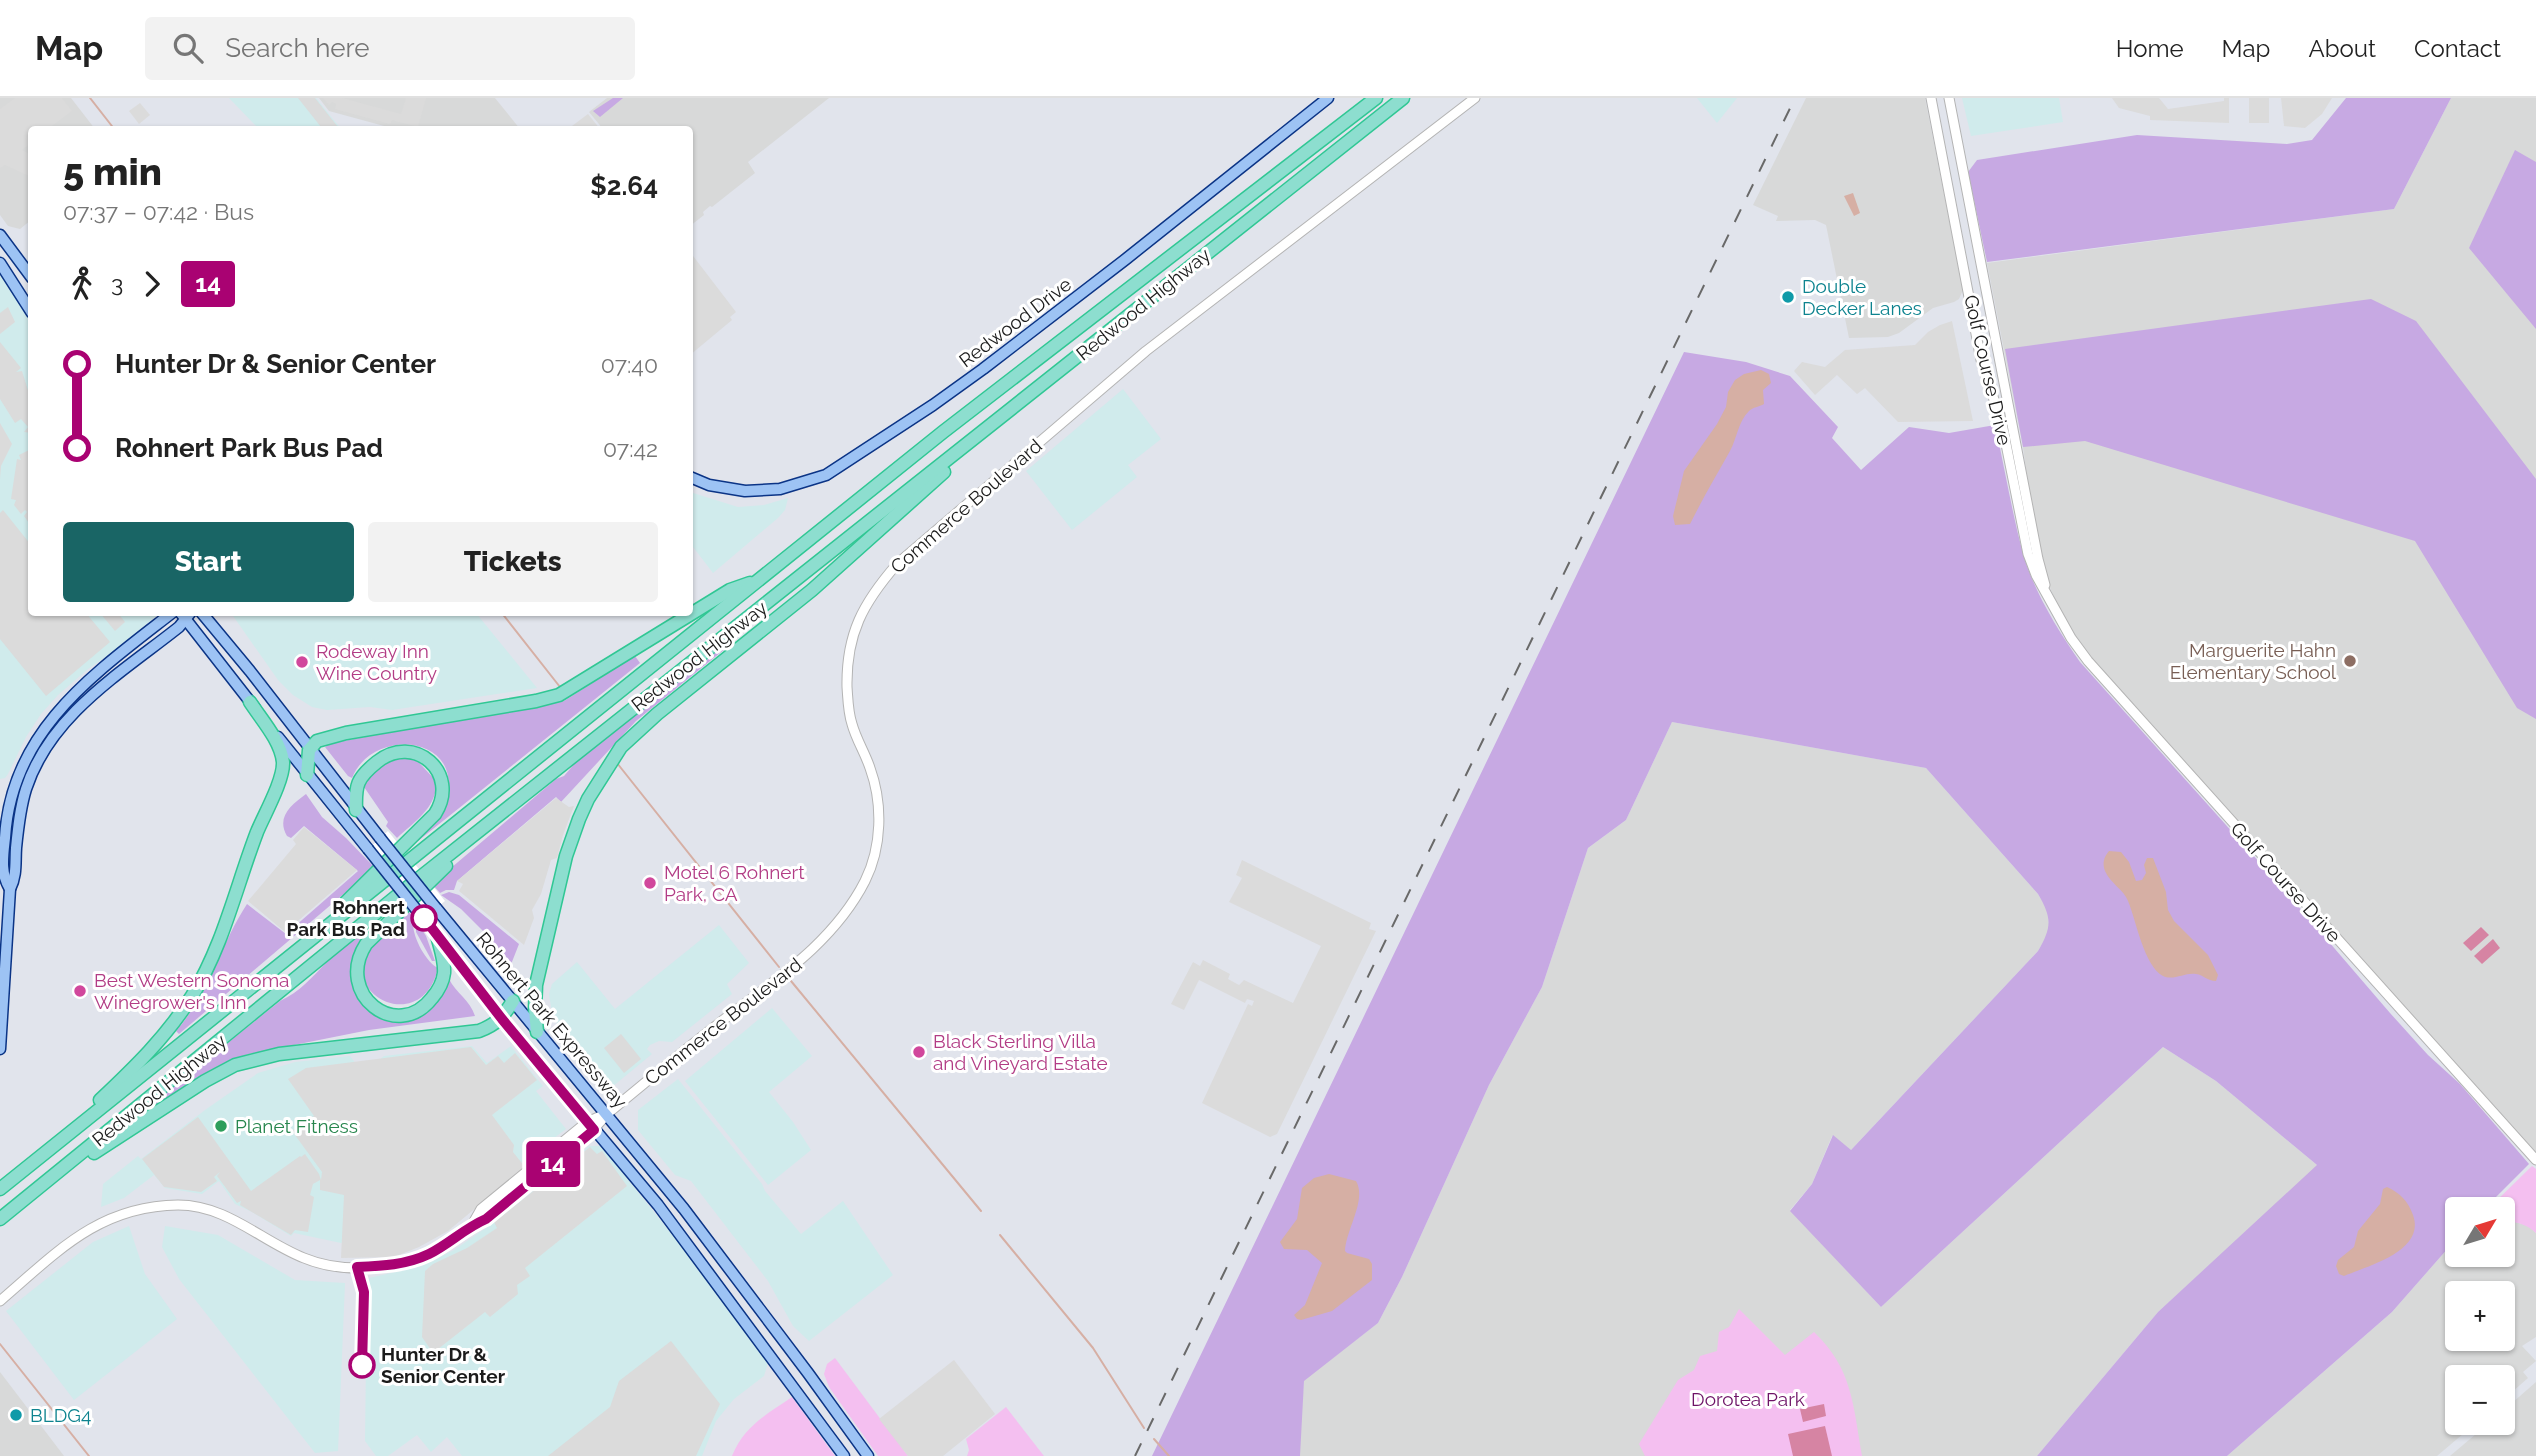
<!DOCTYPE html>
<html lang="en">
<head>
<meta charset="utf-8">
<style>
  body { margin:0; font-family:Raleway,sans-serif; background:#f2f2f2; color:#222; height:100vh; display:flex; flex-direction:column; font-size:26px; white-space:nowrap }
  * { box-sizing:border-box; margin:0 }
  p { font-size:23px; color:#767676 }
  .icon { flex:none; width:38px; height:38px; fill:none; stroke:currentColor; stroke-width:2; stroke-linecap:round; stroke-linejoin:round }
  .map { position:relative; flex:1; overflow:hidden }
  .sheet { position:absolute; left:28px; top:28px; width:665px; height:490px; display:flex; flex-direction:column; background:#fff; border-radius:7px; box-shadow:0 2px 5px #0004 }
  .sheet>* { flex:none }
  .badge { padding:0 14px; border-radius:5px; font-size:24px; line-height:46px }
  .needle { width:46px; rotate:52deg }
  .controls { position:absolute; left:2445px; top:1099px; display:grid; gap:14px }
  .controls a { display:grid; place-items:center; width:70px; height:70px; border-radius:7px; background:#fff; box-shadow:0 2px 5px #0004; font-size:35px }
  .map>.badge { position:absolute; translate:-50% -50%; box-shadow:0 0 0 4px #fff }
  .legs { display:flex; align-items:center; gap:10px; height:77px; padding:0 35px; font-size:23px }
  .legs p { margin-inline-start:auto }
  .headline { display:flex; align-items:center; justify-content:space-between; height:119px; padding:0 35px }
  h1 { font-size:38px; font-weight:800; line-height:52px }
  .button { display:flex; gap:14px; margin-top:auto; padding:14px 35px }
  .button a { flex:1; height:80px; border-radius:7px; background:#196565; color:#fff; font-size:28px; font-weight:800; line-height:80px; text-align:center }
  .button a+a { background:#f2f2f2; color:#222 }
  ul { padding:0 35px; list-style:none }
  li { display:flex; align-items:center; gap:24px; height:84px; font-size:26px }
  li i { display:grid; place-items:center; width:10px; height:100%; margin:0 9px; background:currentColor }
  li i::after { content:''; width:18px; height:18px; margin:-9px; border:5px solid; border-radius:50%; background:#fff }
  li p { margin-inline-start:auto }
  li:first-child i { background:linear-gradient(#0000 50%,currentColor 0) }
  li:last-child i { background:linear-gradient(currentColor 50%,#0000 0) }
  header { display:flex; align-items:center; gap:42px; box-sizing:border-box; height:98px; padding:0 35px; background:#fff; border-bottom:2px solid #e0e0e0 }
  header strong { font-size:33px }
  nav { display:flex; gap:38px; margin-inline-start:auto; font-size:24px }
  .search { width:490px; height:63px; background:#f2f2f2; display:flex; align-items:center; gap:18px; box-sizing:border-box; padding:0 24px; border-radius:7px; color:#767676; font-size:26px }
  .map>svg:first-child { display:block }
</style>
</head>
<body>
<header>
<strong>Map</strong>
<div class="search"><svg class="icon" aria-label="search" viewBox="0 0 24 24"><circle cx="10" cy="10" r="6"/><path d="M15 15l6 6"/></svg>Search here</div>
<nav><a>Home</a><a>Map</a><a>About</a><a>Contact</a></nav>
</header>
<div class="map">
<svg width="2536" height="1358" viewBox="0 0 2536 1358">
  <rect width="100%" height="100%" fill="#e1e4ec"/>
  <!-- residential -->
  <g fill="#d8d9d9" fill-rule="evenodd">
    <polygon points="0,0 71,0 95,31 32,32 31,122 20,131 8,128 0,117"/>
    <polygon points="319,0 495,0 520,31 395,31 329,13"/>
    <polygon points="607,0 829,0 748,64 755,75 712,109 710,108 703,114 704,117 690,128 690,32 603,31 589,14"/>
    <polygon points="1806,0 1925,0 1963,192 1959,201 1954,204 1933,210 1899,235 1888,239 1849,240 1826,127 1815,122 1776,123 1778,118 1753,107"/>
    <polygon points="2451,0 2536,0 2536,1062 2071,540 2038,461 2023,349 1987,165 2394,111"/>
    <polygon points="1672,624 1926,670 2038,796 2047,811 2050,833 2038,853 1850,1053 1832,1038 1812,1086 1790,1112 1881,1209 2163,949 2216,983 2318,1068 2158,1214 2037,1358 1298,1358 1304,1282 1378,1225 1402,1179 1489,987 1542,889 1588,750 1626,722"/>
    <path d="M2512,1123L2529,1128L2536,1135V1239L2522,1248L2536,1263L2523,1274L2528,1280L2503,1302L2502,1279H2457V1325H2476L2437,1358H2227L2392,1214L2457,1140V1157H2502L2503,1124ZM2457,1195H2502V1241H2457Z"/>
    <polygon points="0,1274 64,1358 0,1358"/>
    <polygon points="2536,1284 2536,1358 2450,1358 2489,1325 2502,1325 2503,1313"/>
  </g>
  <!-- commercial -->
  <g fill="#d0ebec">
    <polygon points="229,0 316,0 341,31 259,31"/>
    <polygon points="1697,0 1737,0 1717,25"/>
    <polygon points="1962,0 2059,0 2063,24 1971,38"/>
    <polygon points="0,177 16,197 31,225 32,514 160,515 110,556 88,571 58,597 41,616 26,639 8,676 5,680 0,681"/>
    <polygon points="1123,291 1161,341 1128,367 1137,379 1072,432 1026,373"/>
    <polygon points="690,394 738,409 764,407 788,400 785,412 778,420 713,475 690,445"/>
    <polygon points="231,515 476,515 537,590 392,612 370,609 327,612 312,609 293,597 278,582"/>
    <polygon points="719,827 749,865 727,886 732,896 672,944 659,943 650,947 647,951 652,956 612,989 583,953 577,951 559,930 552,915 549,896 552,886 577,864 615,911"/>
    <polygon points="772,910 812,958 769,994 793,1024 811,1052 768,1087 685,983"/>
    <polygon points="472,948 487,965 511,948 543,988 536,993 566,1031 476,1099 341,1145 294,1135 291,1138 252,1114 235,1106 219,1083 202,1096 165,1090 154,1077 124,1100 101,1109 103,1086 138,1058 141,1061 205,1012 258,975 295,964 350,958 363,975 384,958"/>
    <polygon points="678,981 762,1086 765,1093 801,1136 843,1103 893,1177 809,1243 793,1228 768,1183 691,1083 675,1077 638,1032 638,1012"/>
    <polygon points="589,1048 601,1048 695,1165 768,1265 764,1278 734,1301 716,1323 702,1358 462,1358 447,1339 431,1354 417,1337 388,1358 376,1358 365,1343 367,1186 369,1180 422,1168 454,1152 496,1123"/>
    <polygon points="129,1128 145,1176 177,1221 74,1302 6,1213 93,1144"/>
    <polygon points="165,1128 218,1137 295,1182 345,1185 338,1353 315,1355 179,1181 162,1149"/>
  </g>
  <!-- grass -->
  <g fill="#c7a9e3">
    <polygon points="613,0 623,0 600,19 593,13"/>
    <polygon points="2346,0 2451,0 2394,111 1987,164 1968,74 1977,62 2137,37 2287,46 2312,42"/>
    <polygon points="2515,52 2536,64 2536,231 2469,150"/>
    <polygon points="2371,201 2416,223 2536,381 2536,621 2517,610 2415,443 2085,343 2023,349 2005,251"/>
    <path d="M1684,254L1746,264L1790,278L1838,329L1832,340L1861,372L1909,329L1949,335L1995,327C2005,371 2012,416 2024,459C2036,497 2058,532 2080,564L2286,794L2390,915L2428,957L2460,986L2529,1066L2484,1111H2457V1140L2392,1214L2227,1358H2037L2158,1214L2317,1067L2216,983L2163,949L1881,1209L1790,1113L1812,1086L1833,1037L1851,1052L2038,853C2052,829 2052,820 2038,796L1926,670L1672,624L1626,722L1588,750L1542,889L1489,987L1402,1179L1378,1225L1304,1283L1300,1358H1152Z"/>
    <polygon points="727,541 731,546 636,623 561,704 556,699 457,783 454,792 446,792 440,795 432,786 556,681 564,678 576,664"/>
    <path d="M635,558L640,565L418,743L416,740C425,729 442,715 446,701C465,638 373,628 352,680L348,678L325,649L332,645L564,603Z"/>
    <path d="M413,658L436,683C438,709 414,724 397,740L386,728L388,724L362,686C380,664 385,661 413,658Z"/>
    <path d="M306,696L322,719L346,740L373,768L346,794L179,936L176,933C209,896 220,847 247,806L286,836L358,773L304,728L291,740L287,738C276,719 291,707 306,696Z"/>
    <polygon points="449,794 459,797 519,846 508,874 506,874 490,840 461,811 441,797"/>
    <path d="M408,813L414,820C409,833 425,864 438,870C423,936 344,900 366,856C370,849 401,818 408,813Z"/>
    <polygon points="416,822 426,838 435,863 432,863 416,834"/>
    <path d="M361,835L363,838C352,852 346,876 356,892C361,901 373,909 381,916C413,913 438,917 449,881C456,895 470,902 475,918L369,932L249,956L224,965L127,1029L125,1027L280,903C300,894 312,879 327,864C337,854 350,845 361,835Z"/>
  </g>
  <!-- park -->
  <g fill="#f4bff0">
    <path d="M2532,1068L2536,1071V1135C2526,1126 2516,1123 2503,1124L2502,1111H2488Z"/>
    <path d="M1739,1211L1785,1257L1814,1234C1853,1271 1853,1308 1862,1358H1645L1639,1346L1678,1282L1694,1272L1700,1258L1717,1253L1719,1234L1729,1229Z"/>
    <polygon points="835,1260 908,1358 878,1358 829,1289 824,1276 827,1266"/>
    <path d="M792,1299L835,1358H732C744,1328 766,1317 792,1299Z"/>
    <polygon points="1006,1309 1044,1358 967,1358 969,1352 966,1341"/>
  </g>
  <!-- pitch -->
  <g fill="#d684a3">
    <polygon points="2481,829 2489,837 2471,853 2463,845"/>
    <polygon points="2493,841 2500,850 2482,866 2474,858"/>
    <polygon points="1824,1306 1826,1318 1803,1324 1800,1311"/>
    <polygon points="1825,1328 1832,1358 1793,1358 1788,1336"/>
  </g>
  <!-- parking -->
  <g fill="#dbdbdb">
    <polygon points="15,0 62,0 72,13 48,31 32,32 31,45 22,52 31,57 31,79 5,67 0,70 0,11"/>
    <polygon points="298,0 315,0 338,29 335,31 320,31 321,29"/>
    <polygon points="323,0 342,0 401,16 406,0 426,0 418,29 392,22 390,26 335,11 336,6 332,4 329,7"/>
    <polygon points="2112,0 2159,0 2168,11 2224,3 2224,0 2229,0 2229,25 2150,22 2150,18 2119,10"/>
    <rect x="2249" y="0" width="20" height="25"/>
    <polygon points="2281,0 2332,0 2322,16 2305,30 2284,28"/>
    <polygon points="140,5 150,17 139,26 129,13"/>
    <polygon points="588,16 600,31 568,31"/>
    <polygon points="690,154 736,214 730,219 732,222 690,257"/>
    <polygon points="8,209 15,224 0,236 0,215"/>
    <polygon points="1952,223 1973,323 1898,324 1865,290 1857,296 1837,277 1815,297 1794,273 1802,264 1825,269 1845,252 1915,247 1928,234 1940,227"/>
    <polygon points="0,244 21,270 16,274 22,273 31,302 31,335 24,334 28,329 21,321 15,325 0,301"/>
    <polygon points="0,325 12,346 1,368 0,381"/>
    <polygon points="29,352 32,357 31,428 24,418 27,414 25,412 21,416 14,407 16,402 11,401 17,361 21,362 19,357"/>
    <polygon points="3,412 31,447 32,514 86,515 110,544 46,598 0,541 0,415"/>
    <polygon points="100,515 118,515 125,524 115,533"/>
    <polygon points="556,700 569,709 574,708 563,737 557,760 551,762 541,796 532,812 534,820 524,847 459,793 463,786 457,783"/>
    <polygon points="304,729 357,772 285,834 248,803 296,746 293,742"/>
    <polygon points="1242,762 1371,825 1369,831 1376,833 1277,1036 1270,1039 1202,1005 1248,906 1252,908 1254,903 1247,901 1245,905 1199,882 1184,912 1171,906 1193,864 1200,868 1203,862 1230,876 1228,881 1239,887 1244,882 1293,905 1321,848 1229,804 1242,780 1236,777"/>
    <polygon points="621,936 641,961 624,975 604,950"/>
    <polygon points="471,949 486,967 498,958 504,965 515,955 537,982 492,1017 514,1047 513,1054 525,1069 448,1133 419,1149 394,1159 341,1160 344,1097 320,1092 320,1082 313,1086 310,1097 314,1099 308,1134 295,1132 291,1137 240,1107 241,1103 237,1105 217,1078 220,1074 214,1079 217,1083 201,1094 164,1089 142,1061 198,1019 251,1093 300,1058 301,1059 305,1056 319,1076 321,1082 322,1074 292,1033 314,1018 288,981 306,970"/>
    <polygon points="590,1049 597,1056 602,1053 627,1088 525,1170 530,1178 517,1187 518,1196 490,1219 485,1214 433,1255 422,1239 425,1173 433,1166 467,1150 497,1130 494,1124"/>
    <polygon points="671,1243 720,1306 696,1358 548,1358 610,1309 619,1283"/>
    <polygon points="954,1262 995,1316 943,1358 908,1358 879,1321"/>
  </g>
  <!-- water -->
  <g fill="#d6afa4">
    <polygon points="1853,95 1860,115 1854,118 1844,98"/>
    <path d="M1761,272L1769,276L1771,285L1763,292L1764,306C1759,309 1753,309 1749,313C1738,324 1737,340 1730,353C1716,378 1703,400 1690,426L1675,427L1673,418L1684,373L1717,326L1726,309L1728,294L1735,282L1744,276Z"/>
    <path d="M2109,753L2121,754L2129,764L2136,783L2142,782L2146,775L2144,767L2147,760H2153L2166,794L2168,812L2174,823L2208,857L2218,877L2216,883C2207,883 2204,877 2196,876C2185,874 2174,883 2163,878C2144,868 2136,822 2128,803C2124,792 2110,785 2105,773C2102,765 2104,759 2109,753Z"/>
    <path d="M1329,1076L1356,1083C1367,1102 1346,1131 1345,1153L1347,1155L1369,1161L1372,1166V1182L1332,1213L1301,1222L1297,1221L1294,1217L1305,1207L1322,1165L1307,1152L1284,1151L1280,1144L1297,1121L1302,1090L1314,1080Z"/>
    <path d="M2387,1089C2400,1095 2408,1103 2413,1117C2426,1153 2368,1168 2344,1178L2339,1176L2336,1168L2338,1162L2354,1149L2358,1133L2380,1106L2383,1091Z"/>
  </g>
  <!-- pier -->
  <polygon fill="#fff" points="388,733 445,803 419,824 364,755"/>
  <g fill="none" stroke-linecap="round" stroke-linejoin="round">
    <!-- stream -->
    <g stroke="#d6afa4" stroke-width="2">
      <polyline points="90,0 115,32"/>
      <polyline points="501,514 560,589"/>
      <polyline points="617,665 779,869"/>
      <polyline points="791,883 981,1113"/>
      <polyline points="1000,1137 1093,1250 1144,1330"/>
      <polyline points="0,1246 89,1358"/>
      <polyline points="1154,1341 1169,1358"/>
    </g>
    <defs>
      <g id="minor">
        <polyline points="1931,0 1981,262 2002,326 2028,456 2036,477 2071,540 2088,563 2536,1062"/>
        <polyline points="1949,0 2038,461 2045,487"/>
        <polyline points="472,1127 481,1111 587,1024 605,1016"/>
        <path d="M0,1203C56,1155 98,1108 178,1107C227,1107 261,1143 304,1160C340,1175 392,1173 428,1156C444,1149 457,1136 472,1127C477,1124 482,1123 487,1120C504,1109 520,1093 536,1080C560,1059 587,1041 607,1016C644,986 680,955 718,926C772,884 833,846 865,783C882,749 883,706 870,670C865,655 856,641 852,626C848,614 848,602 847,589C846,536 863,505 897,466L1146,253L1475,0"/>
      </g>
      <g id="major">
        <polyline points="0,137 32,180"/>
        <polyline points="0,165 32,215"/>
        <polyline points="690,379 709,387 745,393 780,391 826,377 933,307 983,271 1126,161 1328,0"/>
        <polyline points="180,514 255,610"/>
        <polyline points="201,514 250,573 380,740"/>
        <polyline points="278,639 368,751"/>
        <path d="M10,791C0,775 3,758 5,740C11,632 95,575 173,514"/>
        <polyline points="436,810 684,1111 808,1275 868,1358"/>
        <polyline points="423,820 502,921 658,1107 844,1358"/>
        <path d="M0,951L10,791C17,777 15,765 16,750C18,730 20,710 26,691C50,617 121,575 179,529L191,514"/>
      </g>
      <g id="highway">
        <polyline points="307,677 309,652 317,643 346,635 536,603 559,597 730,492 750,485"/>
        <path d="M344,806L435,716C461,675 414,634 377,664C357,680 355,687 356,712"/>
        <path d="M437,837C440,850 445,862 444,875C443,884 438,893 432,900C397,945 334,896 366,846L446,768"/>
        <polyline points="537,934 535,912 536,887 566,758 579,721 588,701 621,649 657,616 812,492 944,374"/>
        <path d="M100,1002C134,970 167,938 192,898C223,848 236,789 257,734C264,717 284,682 283,664C281,643 261,621 250,604"/>
        <path d="M94,1055L205,983L235,967L279,956L479,933C497,926 503,919 513,903"/>
        <polyline points="0,1091 943,334 1376,0"/>
        <polyline points="0,1121 403,793 1403,0"/>
      </g>
    </defs>
    <!-- minor casing -->
    <use href="#minor" stroke="#b4b4b4" stroke-width="11"/>
    <!-- major casing -->
    <use href="#major" stroke="#0b3486" stroke-width="13"/>
    <!-- highway casing -->
    <use href="#highway" stroke="#30c794" stroke-width="15"/>
    <!-- minor -->
    <use href="#minor" stroke="#fff" stroke-width="9"/>
    <!-- major -->
    <use href="#major" stroke="#9dc3f4" stroke-width="10"/>
    <!-- highway -->
    <use href="#highway" stroke="#8ddecf" stroke-width="12"/>
    <!-- rail -->
    <polyline stroke="#696969" stroke-width="2" stroke-dasharray="14 14" stroke-linecap="butt" points="1135,1358 1795,0"/>
    <defs>
      <g id="major-bridge">
        <polyline points="380,740 436,810"/>
        <polyline points="368,751 423,820"/>
      </g>
    </defs>
    <!-- major-bridge casing -->
    <use href="#major-bridge" stroke="#0b3486" stroke-width="13" stroke-linecap="butt"/>
    <!-- major-bridge -->
    <use href="#major-bridge" stroke="#9dc3f4" stroke-width="10"/>
  </g>
  <g fill="none" stroke-linecap="round" stroke-linejoin="round">
    <defs>
      <path id="line-1" d="M362,1267L364,1194L357,1169C382,1168 406,1167 429,1156C449,1146 465,1130 486,1121L594,1032L502,921L424,820"/>
    </defs>
    <!-- line-1 casing -->
    <use href="#line-1" stroke="#fff" stroke-width="16"/>
    <!-- line-1 -->
    <use href="#line-1" stroke="#a90272" stroke-width="10"/>
  </g>
  <!-- markers -->
  <g fill="#0f9aa8" stroke="#fff" stroke-width="2.5">
    <circle cx="1788" cy="199" r="7"/>
    <circle cx="16" cy="1317" r="7"/>
  </g>
  <circle fill="#8d6e63" stroke="#fff" stroke-width="2.5" cx="2350" cy="563" r="7"/>
  <g fill="#d1479c" stroke="#fff" stroke-width="2.5">
    <circle cx="302" cy="564" r="7"/>
    <circle cx="650" cy="785" r="7"/>
    <circle cx="80" cy="893" r="7"/>
    <circle cx="919" cy="954" r="7"/>
  </g>
  <g fill="#fff" stroke="#a90272" stroke-width="3.5">
    <circle cx="424" cy="820" r="12"/>
    <circle cx="362" cy="1267" r="12"/>
  </g>
  <circle fill="#2e9e5b" stroke="#fff" stroke-width="2.5" cx="221" cy="1028" r="7"/>
  <g text-anchor="middle" stroke-width="6" stroke-linejoin="round" paint-order="stroke">
    <!-- culture labels -->
    <g font-size="19" fill="#0d838f" stroke="#fff" text-anchor="start">
      <text x="1802" y="195">Double<tspan x="1802" dy="22">Decker Lanes</tspan></text>
      <text x="30" y="1324">BLDG4</text>
    </g>
    <!-- street labels -->
    <g font-size="19" fill="#1b1b1b" stroke="#fff">
      <text transform="translate(1143 206) rotate(-39)" y="7">Redwood Highway</text>
      <text transform="translate(1015 224) rotate(-37)" y="7">Redwood Drive</text>
      <text transform="translate(1988 272) rotate(77)" y="7">Golf Course Drive</text>
      <text transform="translate(966 408) rotate(-41)" y="7">Commerce Boulevard</text>
      <text transform="translate(699 558) rotate(-38)" y="7">Redwood Highway</text>
      <text transform="translate(2286 784) rotate(48)" y="7">Golf Course Drive</text>
      <text transform="translate(552 922) rotate(50)" y="7">Rohnert Park Expressway</text>
      <text transform="translate(723 923) rotate(-38)" y="7">Commerce Boulevard</text>
      <text transform="translate(159 992) rotate(-39)" y="7">Redwood Highway</text>
    </g>
    <!-- education labels -->
    <g font-size="19" fill="#785e54" stroke="#fff" text-anchor="end">
      <text x="2336" y="559">Marguerite Hahn<tspan x="2336" dy="22">Elementary School</tspan></text>
    </g>
    <!-- hotel labels -->
    <g font-size="19" fill="#b23c85" stroke="#fff" text-anchor="start">
      <text x="316" y="560">Rodeway Inn<tspan x="316" dy="22">Wine Country</tspan></text>
      <text x="664" y="781">Motel 6 Rohnert<tspan x="664" dy="22">Park, CA</tspan></text>
      <text x="94" y="889">Best Western Sonoma<tspan x="94" dy="22">Winegrower's Inn</tspan></text>
      <text x="933" y="950">Black Sterling Villa<tspan x="933" dy="22">and Vineyard Estate</tspan></text>
    </g>
    <!-- stop labels -->
    <g font-size="19" font-weight="bold" fill="#1b1b1b" stroke="#fff" text-anchor="end">
      <text x="405" y="816">Rohnert<tspan x="405" dy="22">Park Bus Pad</tspan></text>
      <text x="381" y="1263" text-anchor="start">Hunter Dr &amp;<tspan x="381" dy="22">Senior Center</tspan></text>
    </g>
    <!-- leisure labels -->
    <g font-size="19" fill="#27864d" stroke="#fff" text-anchor="start">
      <text x="235" y="1035">Planet Fitness</text>
    </g>
    <!-- park labels -->
    <g font-size="19" fill="#6e1367" stroke="#fff">
      <text x="1748" y="1308">Dorotea Park</text>
    </g>
  </g>
</svg>
<div class="controls">
<a><svg class="needle" viewBox="-14 -14 28 28"><path d="M0-13l5 13h-10z" fill="#e53935"/><path d="M0 13l5-13h-10z" fill="#767676"/></svg></a>
<a>+</a>
<a>−</a>
</div>
<b class="badge" style="left:553px;top:1066px;background:#a90272;color:#fff">14</b>
<section class="sheet">
<div class="headline"><div><h1>5 min</h1><p>07:37 – 07:42 · Bus</p></div><b>$2.64</b></div>
<div class="legs"><svg class="icon" aria-label="walk" viewBox="0 0 24 24"><circle cx="13" cy="4" r="2"/><path d="M13 8l-2 6 4 7M11 14l-3 7M7 12l3-4h3l4 4"/></svg>3<svg class="icon" aria-label="forward" viewBox="0 0 24 24"><path d="M9 5l7 7-7 7"/></svg><b class="badge" style="background:#a90272;color:#fff">14</b></div>
<ul>
<li><i style="color:#a90272"></i><b>Hunter Dr &amp; Senior Center</b><p>07:40</p></li>
<li><i style="color:#a90272"></i><b>Rohnert Park Bus Pad</b><p>07:42</p></li>
</ul>
<div class="button"><a>Start</a><a>Tickets</a></div>
</section>
</div>
</body>
</html>
